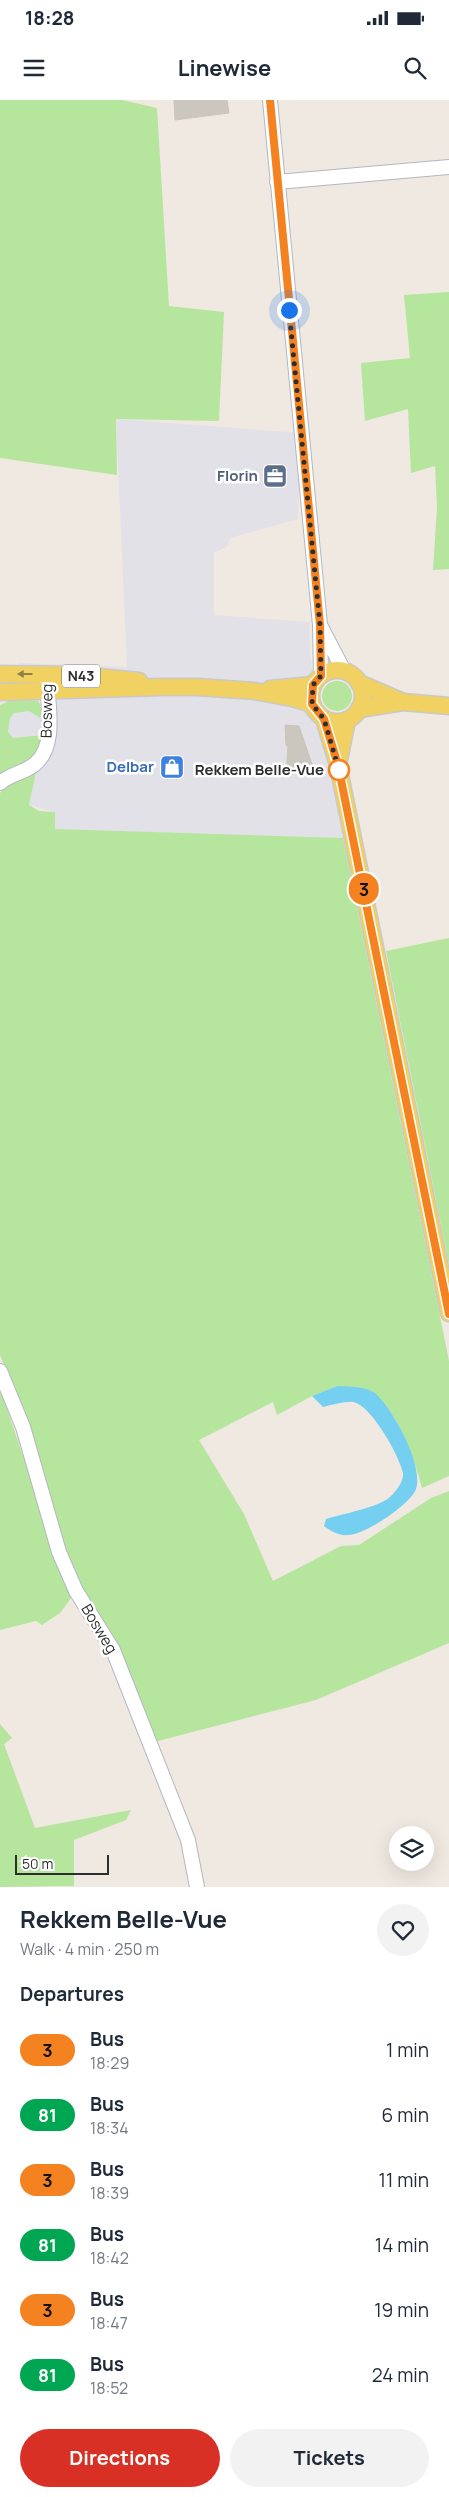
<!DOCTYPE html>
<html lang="en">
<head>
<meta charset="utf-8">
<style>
  body { margin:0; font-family:Manrope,sans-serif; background:#f2f2f3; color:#1f2937; height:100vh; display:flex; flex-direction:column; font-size:19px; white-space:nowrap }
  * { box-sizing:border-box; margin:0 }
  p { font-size:16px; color:#747a83 }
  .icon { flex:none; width:28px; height:28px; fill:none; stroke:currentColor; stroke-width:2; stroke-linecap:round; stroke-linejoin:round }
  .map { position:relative; height:1787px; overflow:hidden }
  .drawer { display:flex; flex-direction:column; background:#fff; flex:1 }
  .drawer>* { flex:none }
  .badge { padding:0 10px; border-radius:16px; font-size:18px; line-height:32px }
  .fabs { position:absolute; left:389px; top:1726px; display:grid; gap:10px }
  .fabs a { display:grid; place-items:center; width:45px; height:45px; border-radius:50%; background:#fff; box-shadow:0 5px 20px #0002; font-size:25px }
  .scale { position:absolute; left:15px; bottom:12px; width:94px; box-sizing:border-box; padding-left:5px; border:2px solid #2e2e2e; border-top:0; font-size:14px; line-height:18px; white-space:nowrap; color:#2e2e2e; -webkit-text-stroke:4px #fff; paint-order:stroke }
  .you { position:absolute; width:25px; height:25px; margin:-12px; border:4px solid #fff; border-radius:50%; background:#1a73e8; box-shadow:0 0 0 8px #1a73e833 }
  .map>.badge { position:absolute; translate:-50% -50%; box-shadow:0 0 0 2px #fff }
  h2 { padding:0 20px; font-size:19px; line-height:45px }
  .round { display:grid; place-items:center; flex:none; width:52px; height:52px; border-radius:26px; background:#f2f2f3 }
  .overview { display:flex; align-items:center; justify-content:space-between; height:85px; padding:0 20px }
  h1 { font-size:24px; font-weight:700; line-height:38px }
  .action { display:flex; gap:10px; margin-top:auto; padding:10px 20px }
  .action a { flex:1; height:58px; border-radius:30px; background:#d93025; color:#fff; font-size:20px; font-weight:700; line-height:58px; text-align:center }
  .action a+a { background:#f2f2f3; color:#1f2937 }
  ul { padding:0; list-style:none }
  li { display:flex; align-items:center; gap:15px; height:65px; padding:0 20px }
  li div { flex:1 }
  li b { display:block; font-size:19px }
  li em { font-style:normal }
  li .badge { min-width:55px; font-weight:700; text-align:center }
  .status { display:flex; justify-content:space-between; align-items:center; height:35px; padding:0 25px; background:#fff; direction:ltr }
  .status svg { height:14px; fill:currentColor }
  header { display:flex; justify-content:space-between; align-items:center; height:65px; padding:0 20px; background:#fff; font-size:22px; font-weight:700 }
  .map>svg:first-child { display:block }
</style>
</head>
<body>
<div class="status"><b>18:28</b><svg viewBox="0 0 49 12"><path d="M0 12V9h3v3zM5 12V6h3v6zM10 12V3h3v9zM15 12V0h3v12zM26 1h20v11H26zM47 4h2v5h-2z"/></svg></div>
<header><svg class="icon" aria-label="menu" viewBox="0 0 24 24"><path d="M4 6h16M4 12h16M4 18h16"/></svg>Linewise<svg class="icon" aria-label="search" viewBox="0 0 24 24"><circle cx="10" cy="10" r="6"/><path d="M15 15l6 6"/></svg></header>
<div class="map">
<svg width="449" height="1787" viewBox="0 0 449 1787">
  <rect width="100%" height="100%" fill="#efe9e1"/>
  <!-- industrial -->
  <polygon fill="#e3e1e8" points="116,319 301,333 298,419 230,438 228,446 214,453 214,515 309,522 310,554 317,599 343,738 52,731 55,712 29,705 36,672 1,674 19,563 127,567"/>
  <!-- green -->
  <g fill="#b6e59e">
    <polygon points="0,0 122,0 157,8 169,206 224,212 219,321 116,319 117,375 0,358"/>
    <polygon points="449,192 449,469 433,470 437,408 435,366 411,373 408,309 365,321 361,263 410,258 404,195"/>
    <circle cx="337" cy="596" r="15"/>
    <polygon points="13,599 38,601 43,610 42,619 29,611 14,613 10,618 8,632 13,638 43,635 36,657 0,675 0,605"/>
    <path d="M36,672L29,705L39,711L55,712V729L343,738L449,1261V1376L422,1388C417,1367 401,1320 385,1306C376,1298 349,1291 337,1286L312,1296L277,1315L273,1302L199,1340L244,1414L273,1481L341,1446L359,1445L431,1398L449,1391V1543L316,1600L154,1642L75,1478L63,1448L35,1342L0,1255V693L6,686Z"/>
    <polygon points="449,838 449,1165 386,851"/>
    <polygon points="0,1288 71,1498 60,1513 42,1525 36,1521 0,1530"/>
    <polygon points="0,1624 12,1638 4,1644 35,1728 131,1710 126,1720 74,1740 74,1786 0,1787"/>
  </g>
  <!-- water -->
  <path fill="#75cff0" d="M337,1286C349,1287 365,1286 375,1293C393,1309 424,1365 416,1389C411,1404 365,1435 348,1435C340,1436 330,1431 324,1426L326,1419C342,1414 381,1407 391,1396C396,1391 404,1381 403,1373C399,1355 372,1307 354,1302C345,1301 332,1305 323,1307L312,1296Z"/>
  <!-- building -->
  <g fill="#cbc7bf" stroke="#cbc5ba">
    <polygon points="174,0 227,0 229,13 175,20"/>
    <polygon points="285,625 299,626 314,670 286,675 288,646 286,645"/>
  </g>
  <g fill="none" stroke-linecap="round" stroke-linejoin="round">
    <defs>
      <g id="minor">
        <polyline points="270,0 320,525 321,576"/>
        <polyline points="277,82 449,67"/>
        <polyline points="320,525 344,571"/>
        <path d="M0,683C10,674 24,673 35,664C57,646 48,606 47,581"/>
        <polyline points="0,1271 23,1327 59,1452 76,1491 113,1550 188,1740 197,1787"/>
      </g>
      <g id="major">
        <circle cx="337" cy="596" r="26"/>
        <polyline points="0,574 79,575 139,581"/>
        <polyline points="359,583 401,601"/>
        <polyline points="270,589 313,585"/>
        <polyline points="0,592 161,587 197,587 255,591 292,598 312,604"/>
        <polyline points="359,609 403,602 449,606"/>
        <polyline points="324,619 338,665 449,1213"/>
        <polyline points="339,660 347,620"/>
      </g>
    </defs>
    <!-- minor casing -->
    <use href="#minor" stroke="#b4b7c1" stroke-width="16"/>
    <!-- major casing -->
    <use href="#major" stroke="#c9c9c9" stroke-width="19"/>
    <!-- minor -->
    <use href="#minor" stroke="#fff" stroke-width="14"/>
    <!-- major -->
    <use href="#major" stroke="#f2d163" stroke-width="16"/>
  </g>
  <!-- one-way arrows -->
  <defs><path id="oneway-solid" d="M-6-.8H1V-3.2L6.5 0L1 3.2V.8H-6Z" transform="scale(1.25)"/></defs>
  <use fill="#908048" href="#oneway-solid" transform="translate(25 574) rotate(-180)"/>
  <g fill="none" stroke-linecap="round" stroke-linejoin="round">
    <defs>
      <polyline id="line" points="270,0 320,525 321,576 313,585 312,604 324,619 338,665 449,1214"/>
    </defs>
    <!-- line casing -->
    <use href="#line" stroke="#fff" stroke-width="11"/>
    <!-- line -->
    <use href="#line" stroke="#f58220" stroke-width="8"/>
    <!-- walk -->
    <polyline stroke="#2e2e2e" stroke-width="5" stroke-dasharray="0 9" points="289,210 320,525 321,576 313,585 312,604 324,619 339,670"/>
  </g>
  <!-- icons -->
  <defs>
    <symbol id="office-square" viewBox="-11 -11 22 22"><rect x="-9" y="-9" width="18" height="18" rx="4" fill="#5c6f8a" stroke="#fff"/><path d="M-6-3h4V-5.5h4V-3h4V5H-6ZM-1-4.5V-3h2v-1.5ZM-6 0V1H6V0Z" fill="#fff"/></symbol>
    <symbol id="shop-square" viewBox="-11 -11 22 22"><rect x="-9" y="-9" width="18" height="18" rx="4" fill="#3f7fe0" stroke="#fff"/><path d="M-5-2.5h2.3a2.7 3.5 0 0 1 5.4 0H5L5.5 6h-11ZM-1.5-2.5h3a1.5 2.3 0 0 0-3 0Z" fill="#fff"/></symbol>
  </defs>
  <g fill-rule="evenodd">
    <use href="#office-square" x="261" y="362" width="28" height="28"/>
    <use href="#shop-square" x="158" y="653" width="28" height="28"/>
  </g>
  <!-- markers -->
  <circle fill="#fff" stroke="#f58220" stroke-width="2.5" cx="339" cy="670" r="10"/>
  <g text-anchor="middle" stroke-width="5" stroke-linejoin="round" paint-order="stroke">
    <!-- shield labels -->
    <rect fill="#fff" stroke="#6d6d6d" stroke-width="1" x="62" y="564.5" width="38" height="23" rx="4"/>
    <g font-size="14" font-weight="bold" fill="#2e2e2e">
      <text x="81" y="581">N43</text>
    </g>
    <!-- service labels -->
    <g font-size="15" font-weight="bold" fill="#4e5e75" stroke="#fff" text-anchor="end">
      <text x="258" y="381">Florin</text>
    </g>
    <!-- street labels -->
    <g font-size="15" fill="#2e2e2e" stroke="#fff">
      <text transform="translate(47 611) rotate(-89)" y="5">Bosweg</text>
      <text transform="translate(99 1529) rotate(59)" y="5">Bosweg</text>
    </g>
    <!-- shop labels -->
    <g font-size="15" font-weight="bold" fill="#366cbe" stroke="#fff" text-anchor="end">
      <text x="154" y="672">Delbar</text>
    </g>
    <!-- stop labels -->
    <g font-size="15" font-weight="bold" fill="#2e2e2e" stroke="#fff" text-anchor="end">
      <text x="324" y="675">Rekkem Belle-Vue</text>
    </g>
  </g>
</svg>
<div class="fabs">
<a><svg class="icon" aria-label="layers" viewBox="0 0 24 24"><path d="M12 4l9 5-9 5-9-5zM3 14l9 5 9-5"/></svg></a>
</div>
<div class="scale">50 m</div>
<div class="you" style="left:289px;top:210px"></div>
<b class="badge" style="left:364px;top:789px;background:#f58220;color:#111">3</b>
</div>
<section class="drawer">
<div class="overview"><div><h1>Rekkem Belle-Vue</h1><p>Walk · 4 min · 250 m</p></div><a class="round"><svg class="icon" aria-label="heart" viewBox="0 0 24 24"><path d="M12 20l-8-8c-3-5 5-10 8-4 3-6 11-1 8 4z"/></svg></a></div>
<h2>Departures</h2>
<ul>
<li><span class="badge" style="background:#f58220;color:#111">3</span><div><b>Bus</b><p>18:29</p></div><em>1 min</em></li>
<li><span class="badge" style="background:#00a651;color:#fff">81</span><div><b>Bus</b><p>18:34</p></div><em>6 min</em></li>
<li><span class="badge" style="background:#f58220;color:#111">3</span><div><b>Bus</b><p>18:39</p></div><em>11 min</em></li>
<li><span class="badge" style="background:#00a651;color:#fff">81</span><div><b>Bus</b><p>18:42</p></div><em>14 min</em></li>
<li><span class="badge" style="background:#f58220;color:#111">3</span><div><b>Bus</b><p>18:47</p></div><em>19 min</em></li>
<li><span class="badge" style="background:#00a651;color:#fff">81</span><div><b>Bus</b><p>18:52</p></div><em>24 min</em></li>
</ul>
<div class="action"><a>Directions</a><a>Tickets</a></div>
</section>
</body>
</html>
